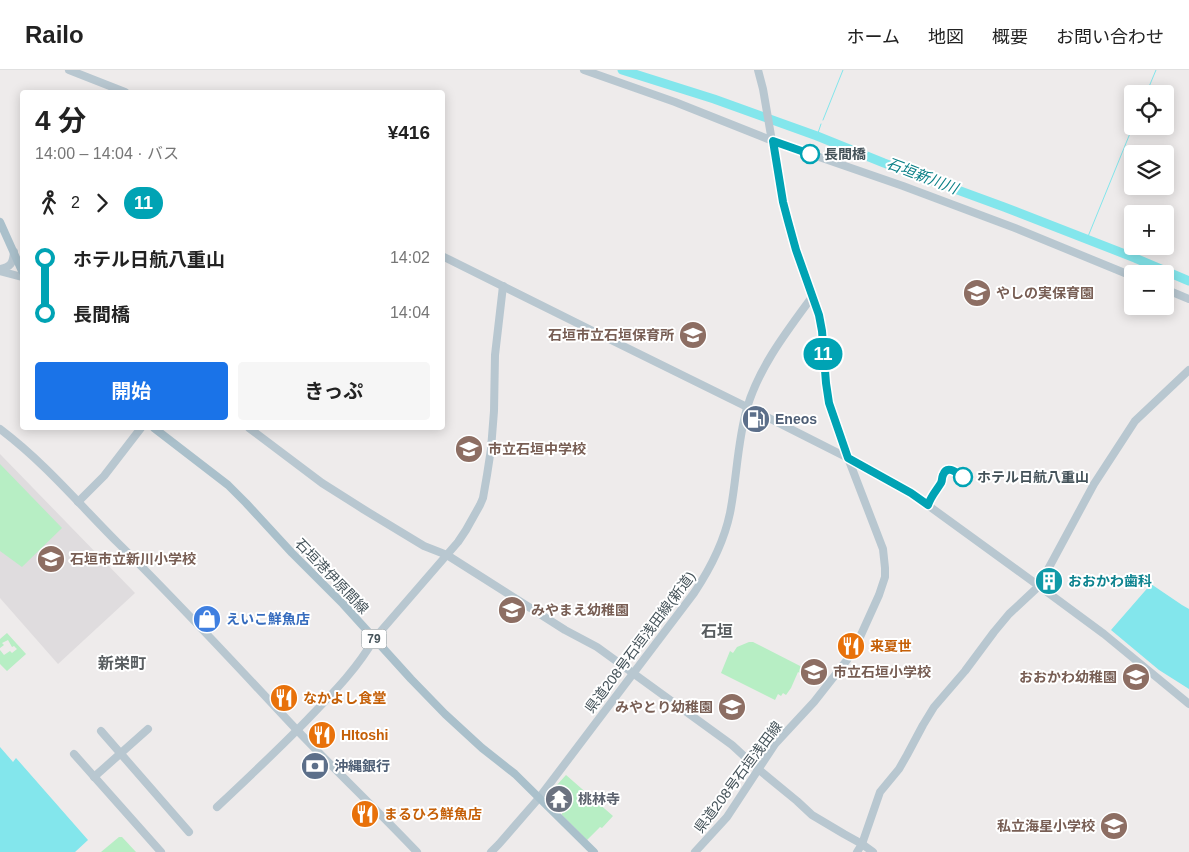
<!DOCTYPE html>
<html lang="ja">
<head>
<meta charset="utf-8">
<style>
  body { margin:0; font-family:Helvetica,"Noto Sans JP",sans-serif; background:#f6f6f6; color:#222; height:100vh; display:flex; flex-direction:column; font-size:19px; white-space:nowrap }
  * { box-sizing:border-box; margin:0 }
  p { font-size:16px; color:#767676 }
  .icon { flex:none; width:28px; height:28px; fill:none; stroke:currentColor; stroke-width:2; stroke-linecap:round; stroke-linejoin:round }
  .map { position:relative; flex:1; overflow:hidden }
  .drawer { position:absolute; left:20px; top:20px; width:425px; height:340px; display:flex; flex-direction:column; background:#fff; border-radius:5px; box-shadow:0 2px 12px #0003 }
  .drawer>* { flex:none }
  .badge { padding:0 10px; border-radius:16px; font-size:18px; line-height:32px }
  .buttons { position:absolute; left:1124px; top:15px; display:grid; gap:10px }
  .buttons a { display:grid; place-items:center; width:50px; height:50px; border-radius:5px; background:#fff; box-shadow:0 2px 12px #0003; font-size:25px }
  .map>.badge { position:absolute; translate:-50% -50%; box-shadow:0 0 0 2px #fff }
  .legs { display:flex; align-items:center; gap:8px; height:55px; padding:0 15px; font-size:16px }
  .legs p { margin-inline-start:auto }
  .head { display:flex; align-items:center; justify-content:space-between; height:85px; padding:0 15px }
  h1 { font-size:28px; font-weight:700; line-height:38px }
  .primary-button { display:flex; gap:10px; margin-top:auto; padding:10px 15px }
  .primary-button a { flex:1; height:58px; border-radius:5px; background:#1a73e8; color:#fff; font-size:20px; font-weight:700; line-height:58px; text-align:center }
  .primary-button a+a { background:#f6f6f6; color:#222 }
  ul { padding:0 15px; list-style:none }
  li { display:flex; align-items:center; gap:18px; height:55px; font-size:19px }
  li i { display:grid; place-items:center; width:8px; height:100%; margin:0 6px; background:currentColor }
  li i::after { content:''; width:12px; height:12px; margin:-6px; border:4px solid; border-radius:50%; background:#fff }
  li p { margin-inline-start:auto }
  li:first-child i { background:linear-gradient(#0000 50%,currentColor 0) }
  li:last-child i { background:linear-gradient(currentColor 50%,#0000 0) }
  header { display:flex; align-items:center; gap:30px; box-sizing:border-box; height:70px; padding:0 25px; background:#fff; border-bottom:1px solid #e0e0e0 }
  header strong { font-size:24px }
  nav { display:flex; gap:28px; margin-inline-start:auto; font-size:18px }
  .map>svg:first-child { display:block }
</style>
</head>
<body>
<header>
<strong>Railo</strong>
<nav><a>ホーム</a><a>地図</a><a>概要</a><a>お問い合わせ</a></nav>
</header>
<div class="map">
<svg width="1189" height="782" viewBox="0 0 1189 782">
  <rect width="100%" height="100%" fill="#eeebeb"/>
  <!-- education -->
  <polygon fill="#dfdcde" points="0,384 135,523 58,594 0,528"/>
  <!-- green -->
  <g fill="#b7eec4">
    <polygon points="0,394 62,458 22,497 0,481"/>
    <polygon points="7,563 26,584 7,601 0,594 0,580 4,585 10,581 12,583 17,579 14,576 12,577 8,570 2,573 4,575 0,578 0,569"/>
    <polygon points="749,572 753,572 804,598 802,604 798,602 791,618 786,625 783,623 781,626 778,624 775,630 721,603 730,581 733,583 737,577"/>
    <polygon points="566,705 613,746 602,758 600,757 587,770 562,745 562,743 558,739 556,740 548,731 548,725"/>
    <polygon points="119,767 122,767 136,782 101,782"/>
  </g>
  <!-- water -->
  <g fill="#83e6ec">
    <polygon points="1151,514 1182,535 1189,539 1189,619 1159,600 1111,560"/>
    <polygon points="0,677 13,692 16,688 88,770 75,782 0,782"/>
  </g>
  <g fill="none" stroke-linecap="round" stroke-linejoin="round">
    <!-- stream -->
    <g stroke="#83e6ec" stroke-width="1">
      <polyline points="1146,24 1156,0"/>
      <polyline points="823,50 843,0"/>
      <polyline points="817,66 821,54"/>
      <polyline points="1087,169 1133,56"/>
    </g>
    <!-- river -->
    <polyline stroke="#83e6ec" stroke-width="9" points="622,0 714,29 817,66 884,93 1004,137 1135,188 1189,211"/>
    <!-- secondary -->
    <g stroke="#b8c7d0" stroke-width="8">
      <polyline points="69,0 125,22"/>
      <polyline points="584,0 675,32 773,71 903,116 1015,158 1132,206"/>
      <polyline points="442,186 605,267 747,337 848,388 911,423 1039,516 1104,564 1189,634"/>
      <path d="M0,199C11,197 13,193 14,182"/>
      <polyline points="0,201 22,207"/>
      <polyline points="1165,219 1189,229"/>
      <polyline points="249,358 322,413 363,439 424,476 447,485 565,560 597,577 732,675 758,699 797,731 812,745 844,764 862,774 873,782"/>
      <path d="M0,359C45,393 78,433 117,472C178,532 236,595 295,658C335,700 377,740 417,782"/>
      <polyline points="78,432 104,406 141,358"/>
      <polyline points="101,661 189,762"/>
      <polyline points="74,684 161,782"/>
      <polyline points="94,707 148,659"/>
      <path d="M217,737C248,708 279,679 308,649C332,624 357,599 374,569L458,472L466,460L480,435L483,428L487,405L491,379L494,341L495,285L503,216"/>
      <path d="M491,782L499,774L539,728L694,523C710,499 724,472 730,443C737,408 737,373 747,338C759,297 787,261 812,227"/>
      <polyline points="695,782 727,747 775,674 814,632 847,590 860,567 879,525 885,507 885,498 883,479 848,388 829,333 826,313 822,261 819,245 796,180 788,151 779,112 763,19 758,0"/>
      <polyline points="857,782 862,774 880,722 899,699 907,685 923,655 934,637 965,601 994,562 1009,544 1039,516 1094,414 1135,351 1189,300"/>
    </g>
    <!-- primary -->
    <g stroke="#aac0cb" stroke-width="8">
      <polyline points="0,152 22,201"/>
      <polyline points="154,358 228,415 246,433 292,483 343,534 411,609 445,644 482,678 515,704 594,782"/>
    </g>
  </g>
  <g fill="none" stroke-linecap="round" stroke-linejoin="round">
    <defs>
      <path id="line-1" d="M810,84L773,71L783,132L788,151L796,180L819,245L822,261L826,313L829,333L848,388L911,423L928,435C931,426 936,421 941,413C943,408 941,410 943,405C947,394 957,403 963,407"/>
    </defs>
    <!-- line-1 casing -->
    <use href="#line-1" stroke="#fff" stroke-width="11"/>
    <!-- line-1 -->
    <use href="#line-1" stroke="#00a3b4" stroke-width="8"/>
  </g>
  <!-- icons -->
  <defs>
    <symbol id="school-disc" viewBox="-11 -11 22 22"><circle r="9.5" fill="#8d6e63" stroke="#fff"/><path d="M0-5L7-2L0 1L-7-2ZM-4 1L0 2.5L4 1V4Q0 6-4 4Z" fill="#fff"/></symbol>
    <symbol id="fuel-disc" viewBox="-11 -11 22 22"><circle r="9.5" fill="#5c6f8a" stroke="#fff"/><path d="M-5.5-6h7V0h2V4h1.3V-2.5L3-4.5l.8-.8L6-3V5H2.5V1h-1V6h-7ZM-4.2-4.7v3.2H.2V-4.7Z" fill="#fff"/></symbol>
    <symbol id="building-disc" viewBox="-11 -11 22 22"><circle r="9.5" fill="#0f9aa8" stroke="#fff"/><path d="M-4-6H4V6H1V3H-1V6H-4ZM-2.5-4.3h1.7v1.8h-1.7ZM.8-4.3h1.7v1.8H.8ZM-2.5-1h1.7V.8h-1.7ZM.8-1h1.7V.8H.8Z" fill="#fff"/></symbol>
    <symbol id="shop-disc" viewBox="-11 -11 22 22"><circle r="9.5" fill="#3f7fe0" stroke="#fff"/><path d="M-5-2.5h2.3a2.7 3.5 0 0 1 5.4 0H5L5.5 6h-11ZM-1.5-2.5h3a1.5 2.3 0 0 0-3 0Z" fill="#fff"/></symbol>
    <symbol id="restaurant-disc" viewBox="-11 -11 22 22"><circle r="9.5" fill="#e8710a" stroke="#fff"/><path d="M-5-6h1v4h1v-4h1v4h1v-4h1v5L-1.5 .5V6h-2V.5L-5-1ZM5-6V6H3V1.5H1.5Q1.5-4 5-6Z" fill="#fff"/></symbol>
    <symbol id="bank-disc" viewBox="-11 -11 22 22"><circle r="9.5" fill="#5c6f8a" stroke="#fff"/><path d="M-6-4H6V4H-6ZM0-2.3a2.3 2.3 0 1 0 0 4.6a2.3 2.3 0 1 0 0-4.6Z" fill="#fff"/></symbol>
    <symbol id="temple-disc" viewBox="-11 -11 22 22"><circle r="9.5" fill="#6b7280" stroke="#fff"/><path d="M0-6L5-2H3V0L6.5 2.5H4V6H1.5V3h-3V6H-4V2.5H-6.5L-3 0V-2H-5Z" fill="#fff"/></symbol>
  </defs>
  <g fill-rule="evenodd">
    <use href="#school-disc" x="961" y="207" width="32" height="32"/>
    <use href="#school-disc" x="677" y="249" width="32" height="32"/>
    <use href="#fuel-disc" x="740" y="333" width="32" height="32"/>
    <use href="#school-disc" x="453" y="363" width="32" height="32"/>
    <use href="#school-disc" x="35" y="473" width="32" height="32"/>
    <use href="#building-disc" x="1033" y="495" width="32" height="32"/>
    <use href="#school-disc" x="496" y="524" width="32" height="32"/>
    <use href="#shop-disc" x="191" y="533" width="32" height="32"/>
    <use href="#restaurant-disc" x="835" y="560" width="32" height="32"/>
    <use href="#school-disc" x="798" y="586" width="32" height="32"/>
    <use href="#school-disc" x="1120" y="591" width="32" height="32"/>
    <use href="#restaurant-disc" x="268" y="612" width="32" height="32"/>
    <use href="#school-disc" x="716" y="621" width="32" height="32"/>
    <use href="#restaurant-disc" x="306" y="649" width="32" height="32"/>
    <use href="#bank-disc" x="299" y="680" width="32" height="32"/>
    <use href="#temple-disc" x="543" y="713" width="32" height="32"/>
    <use href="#restaurant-disc" x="349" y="728" width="32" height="32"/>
    <use href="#school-disc" x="1098" y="740" width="32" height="32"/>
  </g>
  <!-- markers -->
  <g fill="#fff" stroke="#00a3b4" stroke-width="2.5">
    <circle cx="810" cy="84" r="9"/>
    <circle cx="963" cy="407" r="9"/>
  </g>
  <g text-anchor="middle" stroke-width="4" stroke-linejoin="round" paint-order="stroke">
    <!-- shield labels -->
    <rect fill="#fff" stroke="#7c868b" stroke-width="1" x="361.5" y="559.5" width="25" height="19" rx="4"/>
    <g font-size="12" font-weight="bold" fill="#445259">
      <text x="374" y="573">79</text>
    </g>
    <!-- stop labels -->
    <g font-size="14" font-weight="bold" fill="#445259" stroke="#fff" text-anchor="start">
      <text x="824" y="89">長間橋</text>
      <text x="977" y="412">ホテル日航八重山</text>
    </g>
    <!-- education labels -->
    <g font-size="14" font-weight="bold" fill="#785e54" stroke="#fff" text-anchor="start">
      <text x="996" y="228">やしの実保育園</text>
      <text x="674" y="270" text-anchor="end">石垣市立石垣保育所</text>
      <text x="488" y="384">市立石垣中学校</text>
      <text x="70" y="494">石垣市立新川小学校</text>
      <text x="531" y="545">みやまえ幼稚園</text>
      <text x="833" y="607">市立石垣小学校</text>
      <text x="1117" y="612" text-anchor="end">おおかわ幼稚園</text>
      <text x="713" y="642" text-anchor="end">みやとり幼稚園</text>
      <text x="1095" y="761" text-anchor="end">私立海星小学校</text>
    </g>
    <!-- service labels -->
    <g font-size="14" font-weight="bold" fill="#4e5e75" stroke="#fff" text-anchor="start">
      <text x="775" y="354">Eneos</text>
      <text x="334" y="701">沖縄銀行</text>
    </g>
    <!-- street labels -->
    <g font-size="14" fill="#445259" stroke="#fff">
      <text transform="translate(332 506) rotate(46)" y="5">石垣港伊原間線</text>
      <text transform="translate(640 572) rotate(-53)" y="5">県道208号石垣浅田線(新道)</text>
      <text transform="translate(738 707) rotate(-53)" y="5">県道208号石垣浅田線</text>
    </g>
    <!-- culture labels -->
    <g font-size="14" font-weight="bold" fill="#0d838f" stroke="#fff" text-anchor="start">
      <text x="1068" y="516">おおかわ歯科</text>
    </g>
    <!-- shop labels -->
    <g font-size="14" font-weight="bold" fill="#366cbe" stroke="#fff" text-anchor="start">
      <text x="226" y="554">えいこ鮮魚店</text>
    </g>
    <!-- food labels -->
    <g font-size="14" font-weight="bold" fill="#c56008" stroke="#fff" text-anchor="start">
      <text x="870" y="581">来夏世</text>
      <text x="303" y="633">なかよし食堂</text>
      <text x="341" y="670">HItoshi</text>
      <text x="384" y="749">まるひろ鮮魚店</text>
    </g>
    <!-- worship labels -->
    <g font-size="14" font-weight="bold" fill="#5b616d" stroke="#fff" text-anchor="start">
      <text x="578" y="734">桃林寺</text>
    </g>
    <!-- water labels -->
    <g font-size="15" font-style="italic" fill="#0b8087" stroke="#fff">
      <text transform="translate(922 106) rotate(21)" y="5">石垣新川川</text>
    </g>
    <!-- quarter labels -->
    <g font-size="16" font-weight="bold" fill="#585d60" stroke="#fff">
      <text x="717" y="567">石垣</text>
      <text x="122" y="599">新栄町</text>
    </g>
  </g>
</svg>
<div class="buttons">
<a><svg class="icon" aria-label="locate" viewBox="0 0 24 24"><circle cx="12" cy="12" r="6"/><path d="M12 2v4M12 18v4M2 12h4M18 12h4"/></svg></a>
<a><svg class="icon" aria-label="layers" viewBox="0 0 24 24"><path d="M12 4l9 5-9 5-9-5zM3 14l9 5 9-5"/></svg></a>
<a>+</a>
<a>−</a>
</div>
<b class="badge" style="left:823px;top:284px;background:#00a3b4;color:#fff">11</b>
<section class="drawer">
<div class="head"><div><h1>4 分</h1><p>14:00 – 14:04 · バス</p></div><b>¥416</b></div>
<div class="legs"><svg class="icon" aria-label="walk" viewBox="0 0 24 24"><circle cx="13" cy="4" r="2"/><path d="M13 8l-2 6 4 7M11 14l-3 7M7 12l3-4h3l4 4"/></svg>2<svg class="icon" aria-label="forward" viewBox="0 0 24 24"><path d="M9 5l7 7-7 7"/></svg><b class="badge" style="background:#00a3b4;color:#fff">11</b></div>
<ul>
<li><i style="color:#00a3b4"></i><b>ホテル日航八重山</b><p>14:02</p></li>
<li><i style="color:#00a3b4"></i><b>長間橋</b><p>14:04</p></li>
</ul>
<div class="primary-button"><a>開始</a><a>きっぷ</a></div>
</section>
</div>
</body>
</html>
